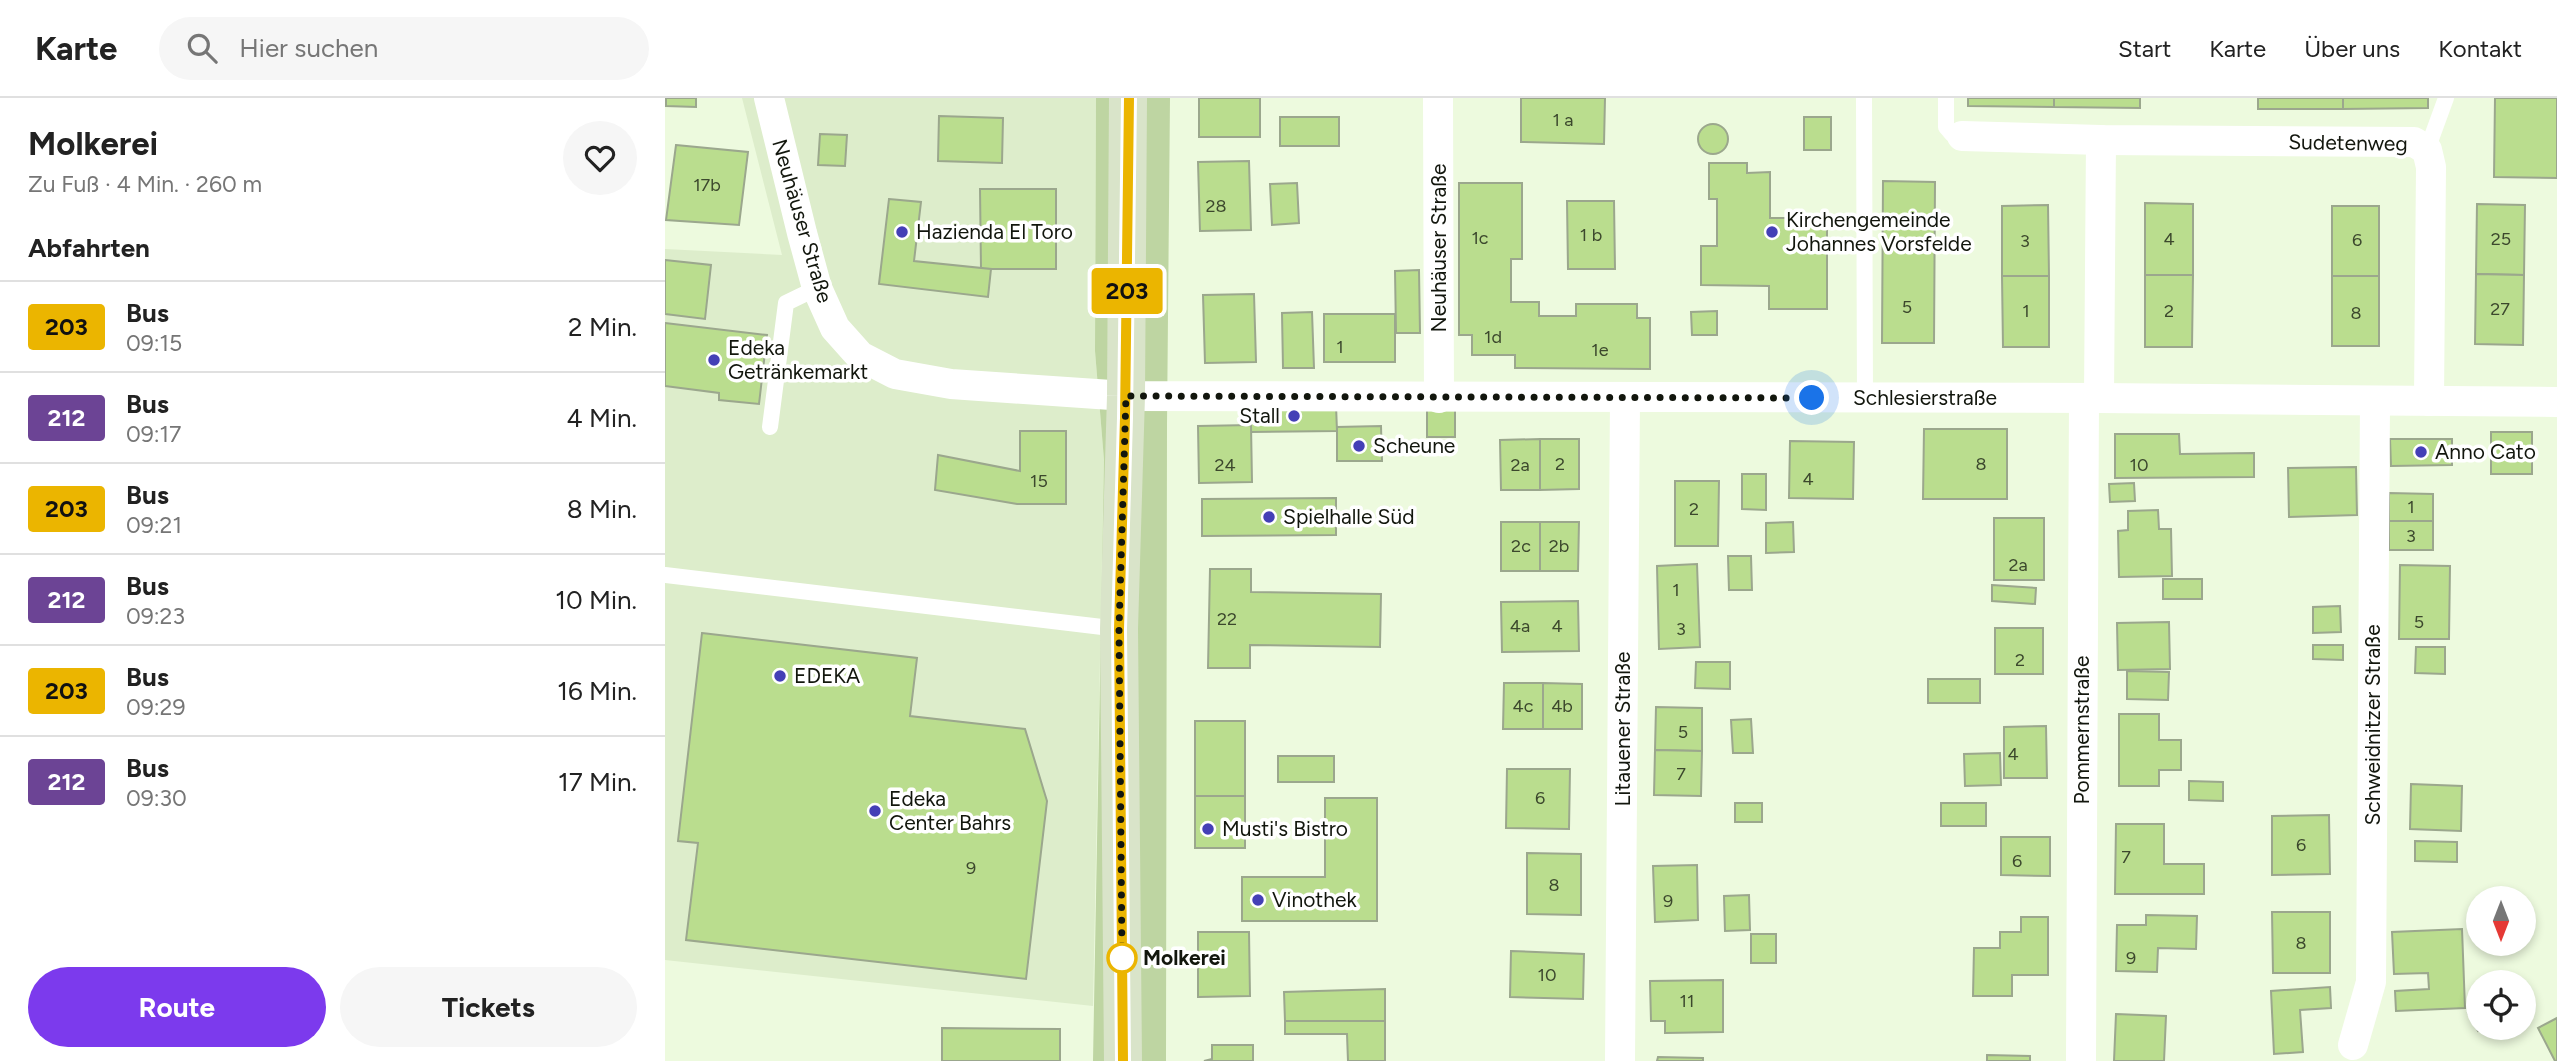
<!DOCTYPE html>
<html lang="de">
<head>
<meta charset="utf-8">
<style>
  body { margin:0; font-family:Figtree,sans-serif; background:#f6f6f6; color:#222; height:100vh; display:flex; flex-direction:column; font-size:26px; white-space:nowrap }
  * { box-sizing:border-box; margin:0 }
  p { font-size:23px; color:#767676 }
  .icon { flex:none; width:38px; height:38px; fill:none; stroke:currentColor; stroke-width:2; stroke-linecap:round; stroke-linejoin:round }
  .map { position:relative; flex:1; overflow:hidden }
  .side { display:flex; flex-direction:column; background:#fff; width:665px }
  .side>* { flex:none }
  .badge { padding:0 14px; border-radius:5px; font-size:24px; line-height:46px }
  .needle { width:46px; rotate:180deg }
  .fabs { position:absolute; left:1801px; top:788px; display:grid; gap:14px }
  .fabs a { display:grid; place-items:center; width:70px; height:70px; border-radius:50%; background:#fff; box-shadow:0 4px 10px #0003; font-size:35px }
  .you { position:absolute; width:35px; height:35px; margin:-18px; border:5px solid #fff; border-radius:50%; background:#1a73e8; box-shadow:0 0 0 10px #1a73e833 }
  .map>.badge { position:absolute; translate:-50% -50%; box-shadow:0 0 0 4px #fff }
  h2 { padding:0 28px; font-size:26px; line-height:63px }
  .round { display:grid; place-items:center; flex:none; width:74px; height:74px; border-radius:37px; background:#f6f6f6 }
  .headline { display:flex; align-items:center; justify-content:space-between; height:119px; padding:0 28px }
  h1 { font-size:33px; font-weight:700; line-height:52px }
  .action { display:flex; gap:14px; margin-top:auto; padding:14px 28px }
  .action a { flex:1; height:80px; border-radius:42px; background:#7c3aed; color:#fff; font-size:28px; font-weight:700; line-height:80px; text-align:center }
  .action a+a { background:#f6f6f6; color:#222 }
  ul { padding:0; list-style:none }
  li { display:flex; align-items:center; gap:21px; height:91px; padding:0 28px; border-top:2px solid #e0e0e0 }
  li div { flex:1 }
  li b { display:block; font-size:26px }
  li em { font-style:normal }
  li .badge { min-width:77px; font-weight:700; text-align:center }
  header { display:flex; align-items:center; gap:42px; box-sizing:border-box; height:98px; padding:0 35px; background:#fff; border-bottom:2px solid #e0e0e0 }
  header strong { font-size:33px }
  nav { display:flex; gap:38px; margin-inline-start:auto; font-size:24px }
  .search { width:490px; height:63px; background:#f6f6f6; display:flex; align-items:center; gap:18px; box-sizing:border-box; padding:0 24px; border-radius:38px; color:#767676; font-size:26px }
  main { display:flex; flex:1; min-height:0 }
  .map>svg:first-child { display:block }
</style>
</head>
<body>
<header>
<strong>Karte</strong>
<div class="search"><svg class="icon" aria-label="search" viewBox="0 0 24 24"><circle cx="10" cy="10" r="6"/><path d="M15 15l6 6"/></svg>Hier suchen</div>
<nav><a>Start</a><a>Karte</a><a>Über uns</a><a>Kontakt</a></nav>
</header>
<main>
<section class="side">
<div class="headline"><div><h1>Molkerei</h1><p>Zu Fuß · 4 Min. · 260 m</p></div><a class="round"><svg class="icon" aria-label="heart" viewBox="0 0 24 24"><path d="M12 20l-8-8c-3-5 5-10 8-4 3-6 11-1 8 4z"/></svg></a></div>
<h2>Abfahrten</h2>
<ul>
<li><span class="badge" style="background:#ebb500;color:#111">203</span><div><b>Bus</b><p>09:15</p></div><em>2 Min.</em></li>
<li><span class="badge" style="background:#6c4495;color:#fff">212</span><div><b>Bus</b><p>09:17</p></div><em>4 Min.</em></li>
<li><span class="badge" style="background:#ebb500;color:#111">203</span><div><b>Bus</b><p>09:21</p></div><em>8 Min.</em></li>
<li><span class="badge" style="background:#6c4495;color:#fff">212</span><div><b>Bus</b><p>09:23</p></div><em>10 Min.</em></li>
<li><span class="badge" style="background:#ebb500;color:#111">203</span><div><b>Bus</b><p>09:29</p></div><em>16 Min.</em></li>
<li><span class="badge" style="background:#6c4495;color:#fff">212</span><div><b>Bus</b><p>09:30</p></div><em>17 Min.</em></li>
</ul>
<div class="action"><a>Route</a><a>Tickets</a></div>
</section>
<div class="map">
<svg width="1892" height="963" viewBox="0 0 1892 963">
  <rect width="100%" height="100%" fill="#edfade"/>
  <!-- built -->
  <polygon fill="#ddedcb" points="77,0 431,0 430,253 439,362 428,908 0,862 0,151 117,157"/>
  <!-- grass -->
  <polygon fill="#bed5a2" points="431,0 505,0 502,326 501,963 428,963 439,362 430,253"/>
  <!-- building -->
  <g fill="#badd8e" stroke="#9ba78d" stroke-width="2">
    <polygon points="1,0 31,0 31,9 1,8"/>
    <rect x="534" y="0" width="61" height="39"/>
    <polygon points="856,0 940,0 939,46 856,44"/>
    <polygon points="1303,0 1389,0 1389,9 1303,8"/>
    <polygon points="1389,0 1475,0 1475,10 1389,9"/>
    <rect x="1593" y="0" width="85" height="11"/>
    <polygon points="1678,0 1763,0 1763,10 1678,11"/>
    <polygon points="1830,0 1892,0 1892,80 1829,79"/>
    <polygon points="274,18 338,20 337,65 273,63"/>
    <rect x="615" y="19" width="59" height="29"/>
    <rect x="1139" y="19" width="27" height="33"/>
    <circle cx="1048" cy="41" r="15"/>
    <polygon points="155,36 182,37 180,68 153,67"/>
    <polygon points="11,47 83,54 74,127 1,122"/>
    <polygon points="584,63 586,132 535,133 533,64"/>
    <polygon points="1044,65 1082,65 1082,75 1105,74 1105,120 1162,120 1162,211 1104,211 1104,188 1036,187 1036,148 1052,148 1052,101 1044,101"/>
    <polygon points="1218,83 1270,84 1269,245 1217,245"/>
    <polygon points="632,85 634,125 607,127 605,86"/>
    <polygon points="794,85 857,85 857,161 846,161 846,204 874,204 874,218 911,218 911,206 972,206 972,220 985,220 985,271 850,270 850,257 807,257 807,237 794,237"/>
    <polygon points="315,91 391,91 391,171 316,171"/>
    <polygon points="224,101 256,104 249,163 326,171 323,199 214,186"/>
    <polygon points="902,103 949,103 950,171 903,171"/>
    <polygon points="1480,105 1528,106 1528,177 1480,177"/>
    <polygon points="1812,106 1860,107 1859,177 1811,176"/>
    <polygon points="1383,107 1384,178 1337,178 1337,108"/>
    <rect x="1667" y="108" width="47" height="70"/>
    <polygon points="0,162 46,167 40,221 0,216"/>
    <polygon points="754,172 755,235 731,235 730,173"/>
    <polygon points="1811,176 1859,177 1858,247 1810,246"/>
    <polygon points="1480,177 1528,177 1527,249 1480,249"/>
    <polygon points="1337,178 1384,178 1384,249 1338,249"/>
    <rect x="1667" y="178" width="47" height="70"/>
    <polygon points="589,196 591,264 540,265 538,197"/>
    <polygon points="1052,213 1052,237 1027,237 1026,214"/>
    <polygon points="647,214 649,270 618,270 617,215"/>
    <rect x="659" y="216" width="71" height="48"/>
    <polygon points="0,225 102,237 94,306 54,302 54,295 0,288"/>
    <polygon points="671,307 672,333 586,334 586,309"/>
    <rect x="762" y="312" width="28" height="27"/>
    <polygon points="586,327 587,384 534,385 533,328"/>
    <polygon points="716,328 717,363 672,363 672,329"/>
    <polygon points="1259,331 1342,331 1342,401 1258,401"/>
    <polygon points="355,333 401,333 401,406 352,406 270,392 273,357 355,373"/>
    <rect x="1826" y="334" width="41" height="42"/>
    <polygon points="1450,336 1514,336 1515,356 1589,355 1589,379 1450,380"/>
    <polygon points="875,341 875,392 836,392 835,342"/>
    <polygon points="875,341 914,341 914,391 875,392"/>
    <polygon points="1725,341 1787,341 1787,367 1726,368"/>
    <polygon points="1125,343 1189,344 1188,401 1124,400"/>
    <polygon points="1691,369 1692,417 1624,419 1623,370"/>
    <polygon points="1077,376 1101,376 1101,412 1077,411"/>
    <polygon points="1010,383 1054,383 1053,448 1010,448"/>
    <polygon points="1469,385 1470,403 1445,404 1444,386"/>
    <polygon points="1724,395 1768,396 1768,423 1724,423"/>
    <polygon points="671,400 671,437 537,438 537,401"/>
    <polygon points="1493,412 1494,431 1506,431 1507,478 1454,479 1453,433 1463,432 1463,413"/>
    <rect x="1329" y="420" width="50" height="62"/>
    <rect x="1724" y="423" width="44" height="29"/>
    <rect x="836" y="424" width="39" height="49"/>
    <polygon points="875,424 914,424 913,473 875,473"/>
    <polygon points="1128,424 1129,454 1101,455 1101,425"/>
    <polygon points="1063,458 1086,458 1087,492 1064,492"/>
    <polygon points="1032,466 1035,549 994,551 992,468"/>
    <polygon points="1735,467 1785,468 1784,541 1734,541"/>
    <polygon points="545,471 586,471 586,494 716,496 715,549 585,547 585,570 543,570"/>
    <rect x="1498" y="481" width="39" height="20"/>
    <polygon points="1327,487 1371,490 1370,506 1327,503"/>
    <polygon points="913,503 914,553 837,554 836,504"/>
    <polygon points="1675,508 1676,534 1648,535 1648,509"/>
    <polygon points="1504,524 1505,571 1453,572 1452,525"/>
    <rect x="1330" y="530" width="48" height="46"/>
    <polygon points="37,535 252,560 245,618 360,631 382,703 361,881 21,842 33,745 13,743"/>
    <polygon points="1648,547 1678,547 1678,562 1648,561"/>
    <polygon points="1751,549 1780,549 1780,576 1750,575"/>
    <polygon points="1031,564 1065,564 1065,591 1030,590"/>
    <polygon points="1462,573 1504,574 1503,602 1462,601"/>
    <rect x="1263" y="581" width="52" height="24"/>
    <polygon points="839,585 878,585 878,631 838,631"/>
    <polygon points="878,585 917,586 917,631 878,631"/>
    <polygon points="991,609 1037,610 1037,653 990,652"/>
    <polygon points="1454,616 1494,616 1494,642 1516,642 1516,672 1494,672 1494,688 1454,688"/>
    <polygon points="1086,621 1088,655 1068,655 1066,622"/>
    <rect x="530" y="623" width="50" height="75"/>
    <polygon points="1381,628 1382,680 1339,680 1339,629"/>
    <polygon points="990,652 1037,653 1036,698 989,697"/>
    <polygon points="1335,655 1336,687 1300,688 1299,656"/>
    <rect x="613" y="658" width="56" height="26"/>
    <polygon points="842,671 905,671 904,731 841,730"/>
    <polygon points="1524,683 1558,684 1558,703 1524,702"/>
    <polygon points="1746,686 1797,688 1796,733 1745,731"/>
    <rect x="530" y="698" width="50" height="52"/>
    <polygon points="660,700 712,700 712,823 577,823 577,779 660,779"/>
    <rect x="1070" y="705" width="27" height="19"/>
    <rect x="1276" y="705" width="45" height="23"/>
    <polygon points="1664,717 1665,776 1607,777 1607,718"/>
    <polygon points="1451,726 1499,726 1499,766 1539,766 1539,796 1450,796"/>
    <polygon points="1336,739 1385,739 1385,778 1336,777"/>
    <polygon points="1750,743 1792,744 1792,764 1750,763"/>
    <polygon points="862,755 916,756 916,817 862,816"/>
    <polygon points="1032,767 1033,822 990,824 988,768"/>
    <polygon points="1084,797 1085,832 1060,833 1059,798"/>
    <polygon points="1607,814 1665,814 1665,875 1608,875"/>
    <polygon points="1481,817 1532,818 1531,851 1493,850 1492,874 1451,873 1452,827 1481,827"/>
    <polygon points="1356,819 1383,819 1383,877 1347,877 1347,898 1308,898 1309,850 1335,850 1335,834 1356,834"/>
    <polygon points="1797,831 1800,910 1731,913 1730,893 1764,891 1763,875 1729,876 1727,834"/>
    <polygon points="533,834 584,834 585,898 533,899"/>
    <rect x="1086" y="836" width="25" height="29"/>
    <polygon points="846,853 919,856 918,901 845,899"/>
    <polygon points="1058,882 1058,934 1000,935 1000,923 986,923 985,883"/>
    <polygon points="1665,889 1666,910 1635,912 1638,954 1609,956 1606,893"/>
    <polygon points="720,891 720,923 620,923 619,894"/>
    <polygon points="1813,910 1813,929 1820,929 1813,933 1803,915"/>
    <polygon points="1451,916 1501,918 1499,963 1449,963"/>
    <polygon points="1892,920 1892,963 1890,963 1873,930"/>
    <polygon points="620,923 720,923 720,963 683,963 682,936 620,936"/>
    <polygon points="277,930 395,931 395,963 277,963"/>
    <polygon points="547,947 588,947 588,963 539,963 547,961"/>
    <polygon points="1322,957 1365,958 1365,963 1322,963"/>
    <polygon points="993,959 1038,960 1038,963 992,963"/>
  </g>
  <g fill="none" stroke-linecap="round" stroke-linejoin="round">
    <!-- lane -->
    <g stroke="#fff" stroke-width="16">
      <polyline points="1199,0 1200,300"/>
      <polyline points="1281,0 1281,29 1287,36 1297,38"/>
      <polyline points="1762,52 1781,0"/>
      <polyline points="105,329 121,205 152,190"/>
      <polyline points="0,477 454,531"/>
    </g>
    <!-- street -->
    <g stroke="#fff" stroke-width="30">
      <polyline points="104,0 137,135 152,190 170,230 195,258 230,276 286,286 461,298 1434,300 1892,304"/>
      <polyline points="773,0 774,300"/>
      <polyline points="1297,38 1436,42 1749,44 1762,52 1766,69 1764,303"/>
      <polyline points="1434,300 1436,42"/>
      <polyline points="1688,947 1706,884 1710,303"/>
      <polyline points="955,963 960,300"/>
      <polyline points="1416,963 1419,300"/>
    </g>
    <!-- secondary -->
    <polyline stroke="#d9e4c9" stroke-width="38" points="458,963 454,531 461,298 463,0"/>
  </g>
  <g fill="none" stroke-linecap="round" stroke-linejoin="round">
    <defs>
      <polyline id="line" points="458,963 454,531 460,320 464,0"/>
    </defs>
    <!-- line casing -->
    <use href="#line" stroke="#fff" stroke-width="16"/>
    <!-- line -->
    <use href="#line" stroke="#ebb500" stroke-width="10"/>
    <!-- walk -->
    <polyline stroke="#12160d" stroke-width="7" stroke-dasharray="0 12.6" points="457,860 454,531 461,298 1147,300"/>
  </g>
  <!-- markers -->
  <g fill="#4440b6" stroke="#fff" stroke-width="2.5">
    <circle cx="237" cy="134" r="7"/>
    <circle cx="1107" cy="134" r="7"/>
    <circle cx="49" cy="262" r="7"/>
    <circle cx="629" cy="318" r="7"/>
    <circle cx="694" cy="348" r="7"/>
    <circle cx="1756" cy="354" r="7"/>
    <circle cx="604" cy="419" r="7"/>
    <circle cx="115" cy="578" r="7"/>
    <circle cx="210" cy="713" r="7"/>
    <circle cx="543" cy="731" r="7"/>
    <circle cx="593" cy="802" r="7"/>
  </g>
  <circle fill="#fff" stroke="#ebb500" stroke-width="3.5" cx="457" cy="860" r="14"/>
  <g text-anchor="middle" stroke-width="7" stroke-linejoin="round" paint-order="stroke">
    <!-- number labels -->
    <g font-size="18" fill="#3c482d">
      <text x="898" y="28">1 a</text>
      <text x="42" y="93">17b</text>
      <text x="551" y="114">28</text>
      <text x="926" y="143">1 b</text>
      <text x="815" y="146">1c</text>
      <text x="1504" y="147">4</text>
      <text x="1836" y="147">25</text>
      <text x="1692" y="148">6</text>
      <text x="1360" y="149">3</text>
      <text x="1242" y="215">5</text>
      <text x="1835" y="217">27</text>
      <text x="1361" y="219">1</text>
      <text x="1504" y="219">2</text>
      <text x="1691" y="221">8</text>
      <text x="828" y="245">1d</text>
      <text x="675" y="255">1</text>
      <text x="935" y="258">1e</text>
      <text x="895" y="372">2</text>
      <text x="1316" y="372">8</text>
      <text x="560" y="373">24</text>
      <text x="855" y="373">2a</text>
      <text x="1474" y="373">10</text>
      <text x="1143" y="387">4</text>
      <text x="374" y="389">15</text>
      <text x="1746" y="415">1</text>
      <text x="1029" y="417">2</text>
      <text x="1746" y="444">3</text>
      <text x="856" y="454">2c</text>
      <text x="894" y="454">2b</text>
      <text x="1353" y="473">2a</text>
      <text x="1011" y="498">1</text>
      <text x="562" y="527">22</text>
      <text x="1754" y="530">5</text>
      <text x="855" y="534">4a</text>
      <text x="892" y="534">4</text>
      <text x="1016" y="537">3</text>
      <text x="1355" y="568">2</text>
      <text x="858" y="614">4c</text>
      <text x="897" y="614">4b</text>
      <text x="1018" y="640">5</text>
      <text x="1348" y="662">4</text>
      <text x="1016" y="682">7</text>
      <text x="875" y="706">6</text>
      <text x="1636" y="753">6</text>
      <text x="1461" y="765">7</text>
      <text x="1352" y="769">6</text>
      <text x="306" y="776">9</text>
      <text x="889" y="793">8</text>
      <text x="1003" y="809">9</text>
      <text x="1636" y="851">8</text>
      <text x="1466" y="866">9</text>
      <text x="882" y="883">10</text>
      <text x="1022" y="909">11</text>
    </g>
    <!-- street labels -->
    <g font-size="21" fill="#12160d" stroke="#fff">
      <text transform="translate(1683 45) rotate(1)" y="7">Sudetenweg</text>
      <text transform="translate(137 123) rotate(74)" y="7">Neuhäuser Straße</text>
      <text transform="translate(774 150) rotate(-90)" y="7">Neuhäuser Straße</text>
      <text x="1260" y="307">Schlesierstraße</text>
      <text transform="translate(1708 627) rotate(-90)" y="7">Schweidnitzer Straße</text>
      <text transform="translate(958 631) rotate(-90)" y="7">Litauener Straße</text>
      <text transform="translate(1417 632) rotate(-90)" y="7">Pommernstraße</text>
    </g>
    <!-- poi labels -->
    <g font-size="21" fill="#12160d" stroke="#fff" text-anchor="start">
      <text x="1121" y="129">Kirchengemeinde<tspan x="1121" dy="24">Johannes Vorsfelde</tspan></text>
      <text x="251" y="141">Hazienda El Toro</text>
      <text x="63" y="257">Edeka<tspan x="63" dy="24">Getränkemarkt</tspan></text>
      <text x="615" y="325" text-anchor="end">Stall</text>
      <text x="708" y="355">Scheune</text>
      <text x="1770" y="361">Anno Cato</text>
      <text x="618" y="426">Spielhalle Süd</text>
      <text x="129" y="585">EDEKA</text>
      <text x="224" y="708">Edeka<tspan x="224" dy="24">Center Bahrs</tspan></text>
      <text x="557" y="738">Musti's Bistro</text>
      <text x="607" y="809">Vinothek</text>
    </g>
    <!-- stop labels -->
    <g font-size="21" font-weight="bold" fill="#12160d" stroke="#fff" text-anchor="start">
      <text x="478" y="867">Molkerei</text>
    </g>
  </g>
</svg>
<div class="fabs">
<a><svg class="needle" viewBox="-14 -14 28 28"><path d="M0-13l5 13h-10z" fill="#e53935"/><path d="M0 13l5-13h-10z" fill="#767676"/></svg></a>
<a><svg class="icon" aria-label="locate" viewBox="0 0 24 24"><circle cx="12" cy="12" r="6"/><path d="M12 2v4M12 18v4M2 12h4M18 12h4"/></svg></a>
</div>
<div class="you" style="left:1147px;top:300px"></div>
<b class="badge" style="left:462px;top:193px;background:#ebb500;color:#111">203</b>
</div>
</main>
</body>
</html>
